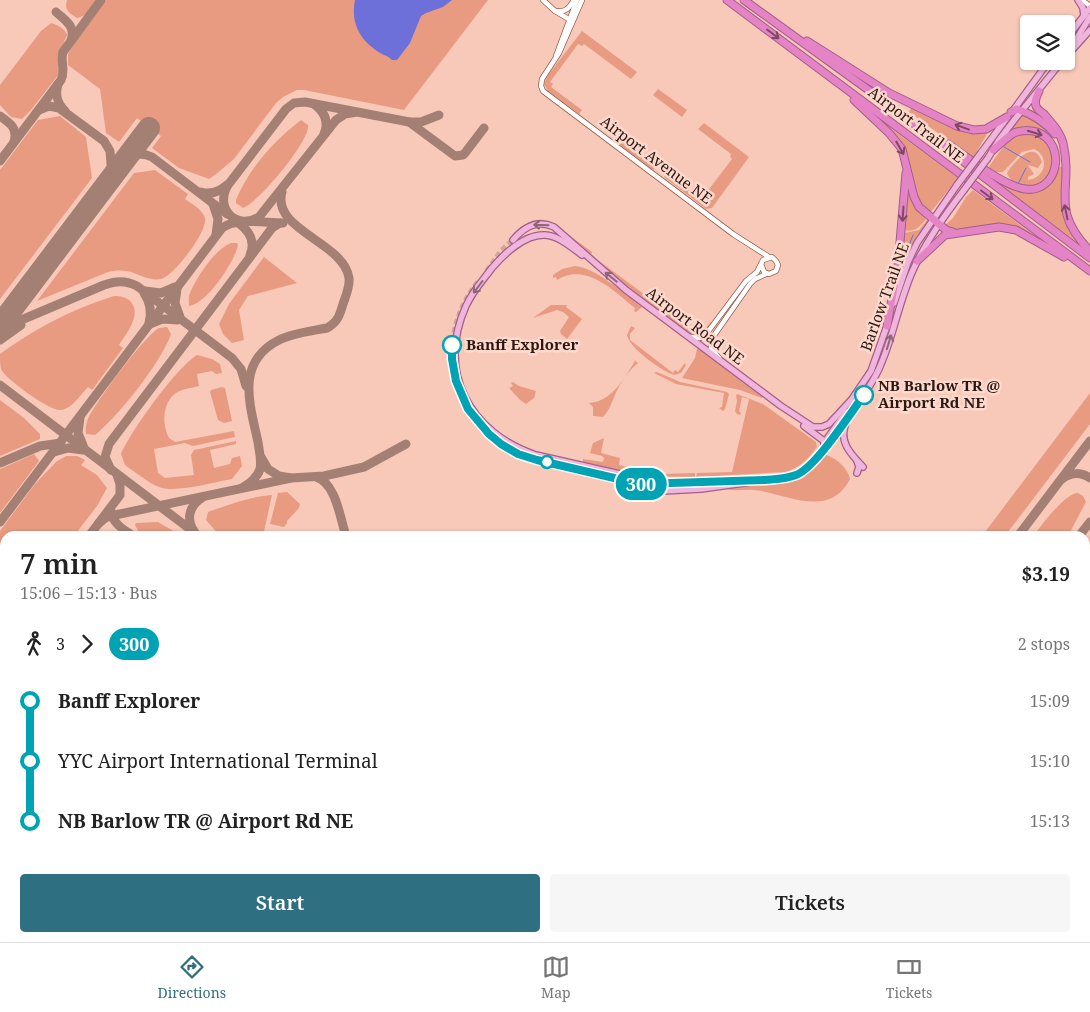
<!DOCTYPE html>
<html lang="en">
<head>
<meta charset="utf-8">
<style>
  body { margin:0; font-family:"Noto Serif",serif; background:#f6f6f6; color:#222; height:100vh; display:flex; flex-direction:column; font-size:19px; white-space:nowrap }
  * { box-sizing:border-box; margin:0 }
  p { font-size:16px; color:#767676 }
  .icon { flex:none; width:28px; height:28px; fill:none; stroke:currentColor; stroke-width:2; stroke-linecap:round; stroke-linejoin:round }
  .map { position:relative; flex:1; overflow:hidden }
  .side { position:absolute; left:0px; top:531px; width:1090px; height:411px; display:flex; flex-direction:column; background:#fff; border-radius:15px 15px 0 0; box-shadow:0 1px 4px #0004 }
  .side>* { flex:none }
  .badge { padding:0 10px; border-radius:16px; font-size:18px; line-height:32px }
  .fabs { position:absolute; left:1020px; top:15px; display:grid; gap:10px }
  .fabs a { display:grid; place-items:center; width:55px; height:55px; border-radius:5px; background:#fff; box-shadow:0 1px 4px #0004; font-size:25px }
  .map>.badge { position:absolute; translate:-50% -50%; box-shadow:0 0 0 2px #fff }
  .legs { display:flex; align-items:center; gap:8px; height:55px; padding:0 20px; font-size:16px }
  .legs p { margin-inline-start:auto }
  .overview { display:flex; align-items:center; justify-content:space-between; height:85px; padding:0 20px }
  h1 { font-size:28px; font-weight:600; line-height:38px }
  .button { display:flex; gap:10px; margin-top:auto; padding:10px 20px }
  .button a { flex:1; height:58px; border-radius:5px; background:#2e7082; color:#fff; font-size:20px; font-weight:600; line-height:58px; text-align:center }
  .button a+a { background:#f6f6f6; color:#222 }
  ul { padding:0 20px; list-style:none }
  li { display:flex; align-items:center; gap:18px; height:60px; font-size:19px }
  li i { display:grid; place-items:center; width:8px; height:100%; margin:0 6px; background:currentColor }
  li i::after { content:''; width:12px; height:12px; margin:-6px; border:4px solid; border-radius:50%; background:#fff }
  li p { margin-inline-start:auto }
  li:first-child i { background:linear-gradient(#0000 50%,currentColor 0) }
  li:last-child i { background:linear-gradient(currentColor 50%,#0000 0) }
  .tab-bar { display:flex; justify-content:space-around; align-items:center; height:70px; border-top:1px solid #e0e0e0; background:#fff; font-size:14px; color:#767676 }
  .tab-bar a { display:grid; justify-items:center; gap:2px }
  .tab-bar .active { color:#2e7082 }
  .map>svg:first-child { display:block }
</style>
</head>
<body>
<div class="map">
<svg width="1090" height="942" viewBox="0 0 1090 942">
  <rect width="100%" height="100%" fill="#f8c9b9"/>
  <!-- green -->
  <g fill="#e99b81">
    <path d="M67,0H97C92,7 86,17 77,18C69,13 64,10 67,0Z"/>
    <polygon points="106,0 488,0 404,110 304,90 297,90 283,97 276,103 234,159 215,175 209,179 179,168 152,148 161,136 137,118 119,142 106,133 100,89 68,65 68,54 77,38"/>
    <path d="M51,23C57,25 65,28 67,35C60,52 58,55 59,74L31,110L22,119L11,117L0,105V85L41,31Z"/>
    <polygon points="582,31 637,72 631,79 584,44 582,46 578,44 550,82 553,84 551,87 582,110 579,114 548,91 544,84 548,75"/>
    <polygon points="658,89 687,110 682,117 653,95"/>
    <path d="M912,106C932,116 963,137 986,132L987,134L973,158L909,112Z"/>
    <polygon points="1023,114 1036,120 1049,130 1046,134 1024,126 1009,133"/>
    <polygon points="60,116 86,137 92,178 0,299 0,170 38,120"/>
    <path d="M301,120L308,125C311,140 258,203 243,208L236,203V200C249,168 274,141 301,120Z"/>
    <polygon points="704,123 749,157 712,208 706,209 664,177 668,171 671,173 670,176 699,197 701,195 703,197 732,159 730,157 731,154 698,129"/>
    <polygon points="885,124 958,178 930,213 921,204 918,198 907,153 905,148 884,125"/>
    <path d="M1024,134C1064,132 1061,193 1021,185C1015,184 1009,179 1007,173C1014,162 1034,138 1042,162L1038,168L1028,165L1034,174L1028,177V180C1046,178 1050,156 1034,149L1022,152L1003,172H994L988,168C998,154 1006,139 1024,134Z"/>
    <polygon points="620,138 655,165 657,162 659,164 653,170 617,143 619,140 626,144"/>
    <path d="M1059,167H1063L1062,210L1067,224L1077,242L990,177C1006,186 1024,199 1043,189C1052,184 1057,177 1059,167Z"/>
    <path d="M155,170L188,194L185,199C192,204 202,209 205,218C208,231 174,276 161,279C150,281 140,275 131,272C122,270 116,270 108,272L37,301L134,173Z"/>
    <path d="M909,187L915,207L926,219C921,226 914,233 904,230Z"/>
    <polygon points="973,190 1031,233 1030,235 1021,229 952,230 945,225 953,218 966,197"/>
    <polygon points="927,220 929,221 916,242 896,289 904,233 919,230"/>
    <polygon points="570,236 592,252 591,255 694,331 699,333 702,329 704,330 711,322 712,323 704,333 699,336 691,335 595,261"/>
    <path d="M231,243H237L238,245C235,261 207,304 189,306C189,301 188,297 190,293C196,278 215,249 231,243Z"/>
    <polygon points="264,257 297,283 248,296 239,310 244,340 232,343 223,334 219,324 229,304"/>
    <path d="M575,266C597,268 624,294 642,307L636,312L634,311L635,308C613,291 587,262 557,280L556,277L553,278V275L562,269Z"/>
    <path d="M114,296C121,296 127,297 131,302C142,315 126,334 119,345L123,348L92,390L88,387C81,394 72,409 61,410C51,412 5,379 1,369C0,365 0,358 0,354C38,327 70,310 114,296Z"/>
    <polygon points="551,305 567,305 566,307 582,319 567,339 561,334 560,331 569,317 563,312 557,310 533,318"/>
    <path d="M631,326L635,328L630,334V340L673,373L675,370L678,372L685,363L686,365L681,373L674,375C662,371 629,348 627,335Z"/>
    <path d="M167,327L171,334C162,361 118,417 95,435L86,434C85,429 86,424 88,419C95,403 145,335 159,328C160,328 166,327 167,327Z"/>
    <polygon points="699,348 763,397 762,398 740,390 682,378 695,358 697,349"/>
    <path d="M197,355L212,359L220,364L222,373L216,374L212,371L197,374L199,386C192,388 182,389 176,393C162,403 162,424 169,438L175,442L234,431L235,437L193,446L185,443L154,449L158,473L165,478L194,475L191,455L194,450L236,441V444L210,450L214,468L230,464L232,458L240,456L242,466L232,479C215,482 179,492 162,488C153,486 138,474 129,468L125,465L121,454C131,431 176,368 197,355Z"/>
    <path d="M629,356L638,363C628,371 620,383 615,395C611,404 609,411 603,417L593,416V407L589,403C611,402 624,379 635,361Z"/>
    <polygon points="657,372 680,382 727,392 729,394 725,409 723,411 719,408 722,407 724,393 676,384 654,373"/>
    <polygon points="513,382 519,386 536,391 534,398 526,404 520,400 509,388 513,386 511,383"/>
    <polygon points="222,387 225,388 232,421 224,423 218,420 210,392 211,390"/>
    <polygon points="1090,393 1090,424 1005,536 982,536"/>
    <path d="M737,394L763,404L816,442L817,447C808,459 800,468 785,472L696,477L697,473L732,472L749,399L742,397L739,411L741,413L740,415L737,414L735,411L737,401L736,396Z"/>
    <polygon points="0,400 24,418 40,434 40,439 0,456"/>
    <polygon points="604,438 601,453 620,458 619,465 658,474 695,473 695,477 646,476 583,462 583,459 603,462 604,458 602,456 590,453 593,443"/>
    <polygon points="34,454 39,461 0,513 0,469"/>
    <path d="M825,455C834,456 848,468 850,479C829,520 786,493 754,490C745,489 735,492 727,489C749,478 779,489 802,477C811,471 817,462 825,455Z"/>
    <polygon points="66,456 77,456 85,460 81,465 97,475 107,488 97,506 74,536 5,536 5,638 0,645 0,531 35,484 56,462"/>
    <polygon points="287,492 300,504 299,508 287,521 287,523 284,527 270,524 278,493"/>
    <path d="M1078,493L1083,496L1086,502L1068,536H1033C1041,526 1065,493 1078,493Z"/>
    <path d="M272,495L263,536H220L206,520L208,512C231,504 248,497 272,495Z"/>
    <path d="M158,522L182,536H161L155,532L151,536C142,536 139,533 135,525L136,523Z"/>
    <polygon points="1090,711 1090,884 1085,890 1085,717"/>
    <polygon points="0,712 5,723 5,938 93,938 94,942 0,942"/>
    <polygon points="1090,891 1090,942 1052,942 1055,938 1085,938 1085,898"/>
    <polygon points="812,938 872,938 868,942 803,942"/>
    <polygon points="919,938 1049,938 1046,942 915,942"/>
  </g>
  <!-- water -->
  <path fill="#6d70d8" d="M355,0H452L443,7L426,13L421,16L410,43L397,60H392C388,56 386,56 382,54C361,42 350,24 355,0Z"/>
  <g fill="none" stroke-linecap="round" stroke-linejoin="round">
    <!-- stream -->
    <g stroke="#6d70d8" stroke-width="1">
      <polyline points="1004,147 1030,162"/>
      <polyline points="1018,184 1026,168"/>
      <polyline points="904,258 913,235"/>
    </g>
    <!-- taxiway -->
    <g stroke="#a48074" stroke-width="9">
      <path d="M56,12C65,20 76,26 71,40"/>
      <path d="M58,84C55,95 57,103 65,111"/>
      <path d="M314,104C325,112 329,122 324,134"/>
      <polyline points="39,110 49,106 59,108 104,141 110,151 112,177"/>
      <path d="M357,112L345,114L336,120L259,217C236,231 214,208 228,185L286,109L294,103L305,102L399,120L409,122L455,156L463,155L465,153L484,128"/>
      <path d="M0,116C10,123 18,128 14,142"/>
      <polyline points="409,122 421,122 439,115"/>
      <path d="M0,161L61,80C66,70 60,62 63,52L101,0"/>
      <path d="M124,161C134,154 141,152 152,157L227,214"/>
      <path d="M201,192C211,195 219,192 227,185"/>
      <polyline points="213,204 218,219 216,235"/>
      <path d="M237,222C249,230 256,241 250,255"/>
      <polyline points="177,289 175,303 180,317"/>
      <polyline points="145,291 161,293 175,287"/>
      <path d="M144,293C150,302 152,312 149,323"/>
      <polyline points="150,324 162,319 178,320"/>
      <path d="M0,329L104,285C116,281 125,280 137,286L232,358L241,369L246,386"/>
      <polyline points="0,340 21,325"/>
      <polyline points="0,385 199,536"/>
      <polyline points="80,418 78,433 84,448"/>
      <polyline points="54,452 68,448 83,450"/>
      <polyline points="261,457 268,469 279,476 291,478 324,476 364,467 406,444"/>
      <polyline points="0,463 40,446 61,443"/>
      <polyline points="111,470 105,457 109,444 272,228 280,223"/>
      <path d="M316,477C336,483 340,518 346,536"/>
      <path d="M1062,479C1071,472 1081,472 1090,478"/>
      <path d="M242,488C250,483 257,478 260,469C262,460 259,451 258,442C250,405 235,362 279,340C293,333 312,331 327,328C338,322 340,314 343,304C346,295 350,287 349,278C344,242 271,230 282,192"/>
      <path d="M111,511C113,524 123,529 133,536"/>
      <path d="M0,522L222,228C238,217 264,223 283,223"/>
      <polyline points="98,524 105,518 115,515 291,478"/>
      <path d="M194,531C186,519 189,506 202,498"/>
      <polyline points="89,536 120,495 120,484 117,475"/>
      <polyline points="1018,536 1090,441"/>
      <polyline points="1079,536 1090,522"/>
      <polyline points="1085,613 1090,611"/>
      <polyline points="0,654 5,647"/>
      <polyline points="1085,681 1090,671"/>
      <polyline points="0,698 5,710"/>
      <polyline points="101,938 103,942"/>
      <polyline points="601,938 607,942"/>
      <polyline points="624,938 630,942"/>
      <polyline points="647,938 653,942"/>
      <polyline points="741,938 747,942"/>
      <polyline points="568,942 571,938"/>
      <polyline points="712,942 717,938"/>
      <polyline points="772,942 783,938"/>
    </g>
    <!-- runway -->
    <g stroke="#a48074" stroke-width="22">
      <polyline points="0,325 149,128"/>
      <polyline points="1085,686 1090,679"/>
      <polyline points="892,942 895,938"/>
    </g>
    <!-- major-tunnel -->
    <g stroke="#cfa697" stroke-width="5.5" stroke-dasharray="5.5 3" stroke-linecap="butt">
      <polyline points="487,271 501,251 513,240"/>
      <path d="M478,282C431,341 451,421 519,454C538,464 567,467 588,472C613,478 637,485 663,483"/>
    </g>
    <defs>
      <g id="minor">
        <polyline points="543,0 555,11 572,21"/>
        <polyline points="582,0 559,53 542,79 541,86 543,91 733,234 769,257"/>
        <polyline points="1082,0 1090,6"/>
        <path d="M556,11C566,13 570,7 574,0"/>
        <polyline points="556,56 577,0"/>
        <polyline points="691,337 700,338 707,333 746,281 757,272 763,260 772,257 776,261 778,265 776,271 769,274 764,272 761,264"/>
        <polyline points="719,358 711,348 711,341 715,334 750,284 755,279 766,274"/>
      </g>
      <g id="major">
        <polyline points="1078,0 1083,8 1084,16"/>
        <polyline points="1066,39 1090,8"/>
        <polyline points="1073,49 1090,30"/>
        <polyline points="1066,56 1090,17"/>
        <polyline points="1012,112 1049,61"/>
        <polyline points="981,153 1006,119"/>
        <polyline points="988,158 999,140 1015,119 1062,61"/>
        <path d="M513,240C524,227 537,219 554,227L626,290L781,406L813,427H822L829,424L852,399L871,371L888,323"/>
        <path d="M582,255C571,247 559,236 545,235C525,234 504,254 492,268C483,280 472,292 466,306C436,372 470,433 536,455L646,480L657,489L663,491L701,489L765,480"/>
        <polyline points="894,303 908,262 917,243 957,185"/>
        <path d="M846,423C838,442 851,454 863,467"/>
        <polyline points="804,426 828,444"/>
        <polyline points="824,443 846,412"/>
        <polyline points="857,461 859,467 857,473"/>
        <path d="M762,480C775,480 789,479 800,473C819,462 873,386 881,364C894,334 899,301 913,270C926,241 945,215 964,190"/>
        <polyline points="663,483 748,480"/>
      </g>
      <g id="highway">
        <polyline points="727,0 1090,271"/>
        <polyline points="744,0 892,107 1090,258"/>
        <polyline points="807,41 889,93 957,126 974,130 986,129 1007,117"/>
        <path d="M1039,91C1037,95 1034,101 1036,106C1037,109 1041,112 1044,114C1051,122 1060,132 1063,143C1074,190 1048,208 1090,251"/>
        <polyline points="854,100 889,133 902,149 914,197 919,207 946,230 953,232"/>
        <path d="M1011,112L1017,109C1032,114 1045,122 1055,134"/>
        <path d="M948,144C967,157 1003,186 1025,189C1058,194 1068,144 1037,132C1030,130 1021,130 1014,133C1007,137 1000,144 993,150"/>
        <polyline points="917,261 945,235 999,227 1016,230 1064,257"/>
        <polyline points="887,326 898,265 906,173"/>
      </g>
    </defs>
    <!-- minor casing -->
    <use href="#minor" stroke="#925f4e" stroke-width="6"/>
    <!-- major casing -->
    <use href="#major" stroke="#a45e87" stroke-width="8"/>
    <!-- highway casing -->
    <use href="#highway" stroke="#a45e87" stroke-width="9"/>
    <!-- minor -->
    <use href="#minor" stroke="#fff" stroke-width="4.5"/>
    <!-- major -->
    <use href="#major" stroke="#efb5dd" stroke-width="5.5"/>
    <!-- highway -->
    <use href="#highway" stroke="#e484c7" stroke-width="7"/>
    <defs>
      <g id="major-bridge">
        <polyline points="957,185 981,153"/>
        <polyline points="964,190 988,158"/>
      </g>
    </defs>
    <!-- major-bridge casing -->
    <use href="#major-bridge" stroke="#a45e87" stroke-width="8" stroke-linecap="butt"/>
    <!-- major-bridge -->
    <use href="#major-bridge" stroke="#efb5dd" stroke-width="5.5"/>
  </g>
  <!-- one-way arrows -->
  <defs><path id="oneway-shaft" d="M-6 0H5M1.5-3L5.5 0L1.5 3" fill="none" stroke-width="1.6" stroke-linecap="round" stroke-linejoin="round" transform="scale(1.25)"/></defs>
  <g stroke="#7f4963">
    <use href="#oneway-shaft" transform="translate(773 34) rotate(37)"/>
    <use href="#oneway-shaft" transform="translate(962 127) rotate(-160)"/>
    <use href="#oneway-shaft" transform="translate(1035 133) rotate(17)"/>
    <use href="#oneway-shaft" transform="translate(900 148) rotate(60)"/>
    <use href="#oneway-shaft" transform="translate(987 195) rotate(37)"/>
    <use href="#oneway-shaft" transform="translate(1066 212) rotate(-102)"/>
    <use href="#oneway-shaft" transform="translate(903 214) rotate(94)"/>
  </g>
  <g stroke="#8e6677">
    <use href="#oneway-shaft" transform="translate(541 225) rotate(-178)"/>
    <use href="#oneway-shaft" transform="translate(611 277) rotate(-141)"/>
    <use href="#oneway-shaft" transform="translate(478 287) rotate(127)"/>
    <use href="#oneway-shaft" transform="translate(889 342) rotate(-73)"/>
  </g>
  <g fill="none" stroke-linecap="round" stroke-linejoin="round">
    <defs>
      <path id="line-1" d="M452,345V359L456,381L468,409L489,434L501,444L518,454L537,460L640,484L765,480C775,479 786,479 796,475C816,467 849,415 864,395"/>
    </defs>
    <!-- line-1 casing -->
    <use href="#line-1" stroke="#fff" stroke-width="11"/>
    <!-- line-1 -->
    <use href="#line-1" stroke="#00a3b4" stroke-width="8"/>
  </g>
  <!-- markers -->
  <g fill="#fff" stroke="#00a3b4" stroke-width="2.5">
    <circle cx="452" cy="345" r="9"/>
    <circle cx="864" cy="395" r="9"/>
    <circle cx="547" cy="462" r="6"/>
  </g>
  <g text-anchor="middle" stroke-width="5" stroke-linejoin="round" paint-order="stroke">
    <!-- street labels -->
    <g font-size="15" fill="#2c1811" stroke="#fdd9cd">
      <text transform="translate(916 125) rotate(37)" y="5">Airport Trail NE</text>
      <text transform="translate(656 160) rotate(37)" y="5">Airport Avenue NE</text>
      <text transform="translate(885 297) rotate(-70)" y="5">Barlow Trail NE</text>
      <text transform="translate(695 326) rotate(37)" y="5">Airport Road NE</text>
    </g>
    <!-- stop labels -->
    <g font-size="15" font-weight="bold" fill="#2c1811" stroke="#fdd9cd" text-anchor="start">
      <text x="466" y="350">Banff Explorer</text>
      <text x="878" y="391">NB Barlow TR @<tspan x="878" dy="17">Airport Rd NE</tspan></text>
    </g>
  </g>
</svg>
<div class="fabs">
<a><svg class="icon" aria-label="layers" viewBox="0 0 24 24"><path d="M12 4l9 5-9 5-9-5zM3 14l9 5 9-5"/></svg></a>
</div>
<b class="badge" style="left:641px;top:484px;background:#00a3b4;color:#fff">300</b>
<section class="side">
<div class="overview"><div><h1>7 min</h1><p>15:06 – 15:13 · Bus</p></div><b>$3.19</b></div>
<div class="legs"><svg class="icon" aria-label="walk" viewBox="0 0 24 24"><circle cx="13" cy="4" r="2"/><path d="M13 8l-2 6 4 7M11 14l-3 7M7 12l3-4h3l4 4"/></svg>3<svg class="icon" aria-label="forward" viewBox="0 0 24 24"><path d="M9 5l7 7-7 7"/></svg><b class="badge" style="background:#00a3b4;color:#fff">300</b><p>2 stops</p></div>
<ul>
<li><i style="color:#00a3b4"></i><b>Banff Explorer</b><p>15:09</p></li>
<li><i style="color:#00a3b4"></i><span>YYC Airport International Terminal</span><p>15:10</p></li>
<li><i style="color:#00a3b4"></i><b>NB Barlow TR @ Airport Rd NE</b><p>15:13</p></li>
</ul>
<div class="button"><a>Start</a><a>Tickets</a></div>
</section>
</div>
<nav class="tab-bar">
<a class="active"><svg class="icon" aria-label="directions" viewBox="0 0 24 24"><path d="M12 3l9 9-9 9-9-9zM9 14v-3h6M13 9l2 2-2 2"/></svg>Directions</a>
<a><svg class="icon" aria-label="map" viewBox="0 0 24 24"><path d="M3 6l6-2 6 2 6-2v14l-6 2-6-2-6 2zM9 4v14M15 6v14"/></svg>Map</a>
<a><svg class="icon" aria-label="tickets" viewBox="0 0 24 24"><path d="M3 7h18v10H3zM15 7v10"/></svg>Tickets</a>
</nav>
</body>
</html>
